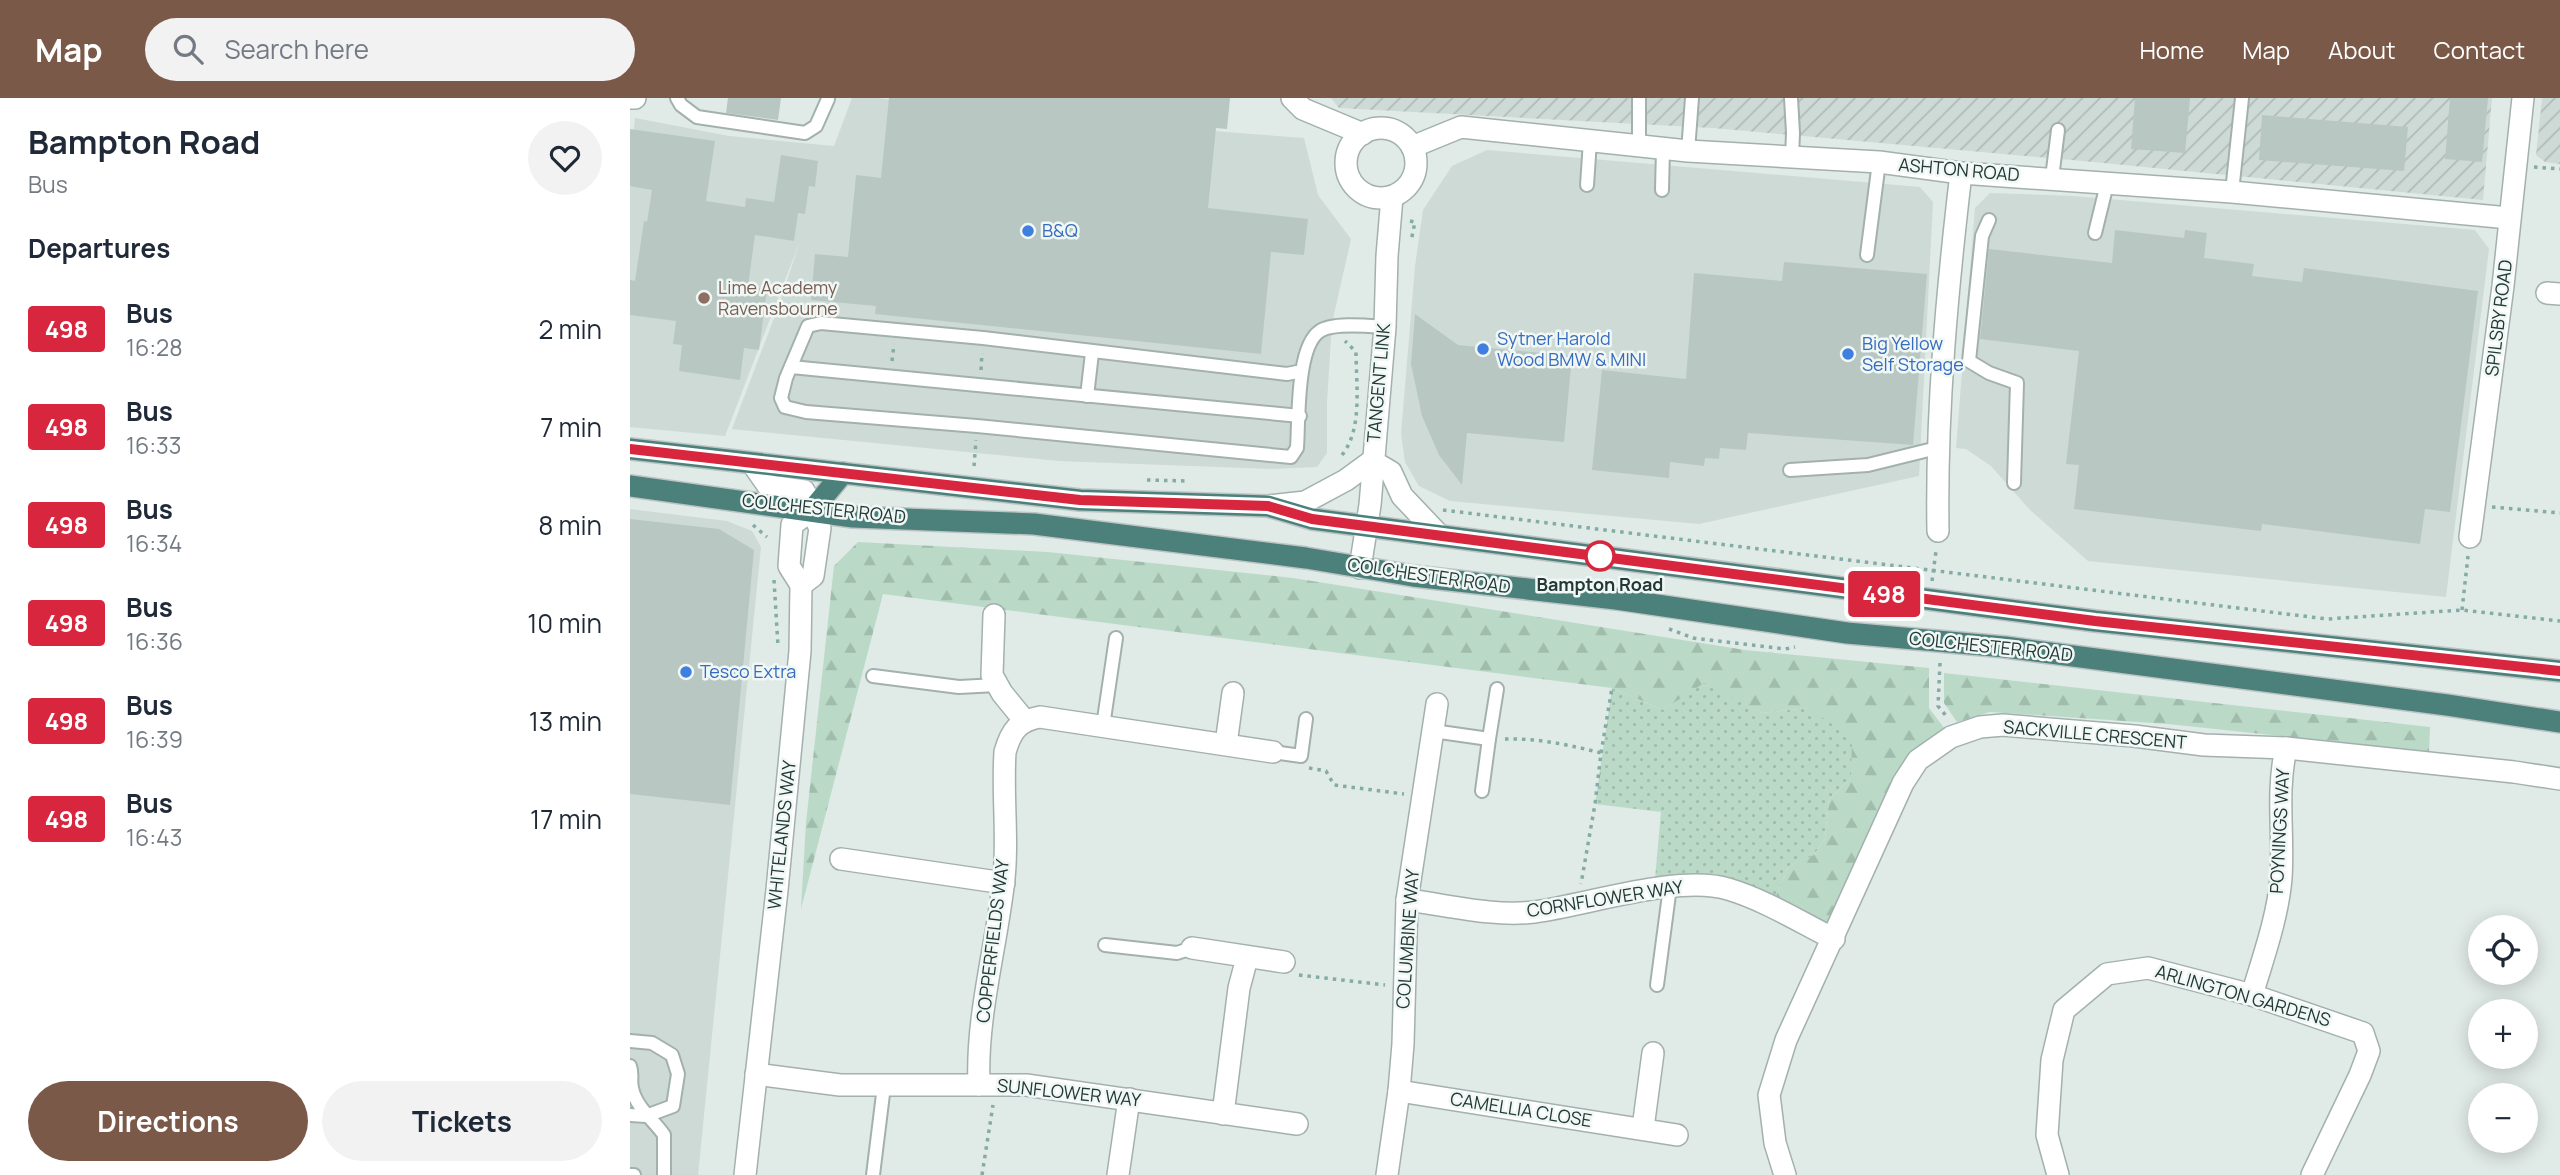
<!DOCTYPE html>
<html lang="en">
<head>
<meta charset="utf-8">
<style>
  body { margin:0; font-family:Manrope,sans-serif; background:#f2f2f3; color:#1f2937; height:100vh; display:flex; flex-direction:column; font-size:26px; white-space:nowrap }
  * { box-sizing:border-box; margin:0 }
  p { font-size:23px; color:#747a83 }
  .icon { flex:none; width:38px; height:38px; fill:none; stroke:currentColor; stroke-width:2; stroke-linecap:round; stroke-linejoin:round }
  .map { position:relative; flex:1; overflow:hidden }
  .sheet { display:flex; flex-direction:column; background:#fff; width:630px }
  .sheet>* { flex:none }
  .badge { padding:0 14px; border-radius:5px; font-size:24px; line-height:46px }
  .tools { position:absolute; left:1838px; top:817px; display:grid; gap:14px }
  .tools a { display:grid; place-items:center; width:70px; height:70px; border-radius:50%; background:#fff; box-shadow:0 4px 18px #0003; font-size:35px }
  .map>.badge { position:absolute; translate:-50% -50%; box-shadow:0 0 0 4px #fff }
  h2 { padding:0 28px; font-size:26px; line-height:63px }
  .round { display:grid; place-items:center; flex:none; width:74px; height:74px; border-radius:37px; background:#f2f2f3 }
  .overview { display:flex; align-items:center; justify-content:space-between; height:119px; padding:0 28px }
  h1 { font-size:33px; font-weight:700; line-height:52px }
  .primary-button { display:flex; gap:14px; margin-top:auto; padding:14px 28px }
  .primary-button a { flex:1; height:80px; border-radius:42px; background:#7a5949; color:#fff; font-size:28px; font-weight:700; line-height:80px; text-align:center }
  .primary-button a+a { background:#f2f2f3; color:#1f2937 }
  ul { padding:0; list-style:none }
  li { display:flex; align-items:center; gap:21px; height:98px; padding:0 28px }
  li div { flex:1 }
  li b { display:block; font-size:26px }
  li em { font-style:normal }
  li .badge { min-width:77px; font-weight:700; text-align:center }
  header { display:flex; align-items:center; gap:42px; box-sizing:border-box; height:98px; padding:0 35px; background:#7a5949; color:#fff }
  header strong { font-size:33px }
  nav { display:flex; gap:38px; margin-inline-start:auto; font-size:24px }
  .search { width:490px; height:63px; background:#f2f2f3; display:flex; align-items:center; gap:18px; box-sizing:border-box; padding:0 24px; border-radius:38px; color:#747a83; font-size:26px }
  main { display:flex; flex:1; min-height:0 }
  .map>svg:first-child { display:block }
</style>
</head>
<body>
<header>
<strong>Map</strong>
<div class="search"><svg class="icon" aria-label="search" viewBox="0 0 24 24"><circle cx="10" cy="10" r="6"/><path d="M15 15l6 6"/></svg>Search here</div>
<nav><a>Home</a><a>Map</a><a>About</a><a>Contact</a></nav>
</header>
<main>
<section class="sheet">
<div class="overview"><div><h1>Bampton Road</h1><p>Bus</p></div><a class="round"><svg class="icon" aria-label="heart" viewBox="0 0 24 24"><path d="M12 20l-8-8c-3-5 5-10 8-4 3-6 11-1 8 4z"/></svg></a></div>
<h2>Departures</h2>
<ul>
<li><span class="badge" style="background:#d7263d;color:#fff">498</span><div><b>Bus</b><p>16:28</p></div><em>2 min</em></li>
<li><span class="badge" style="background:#d7263d;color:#fff">498</span><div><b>Bus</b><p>16:33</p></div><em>7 min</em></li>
<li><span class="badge" style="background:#d7263d;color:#fff">498</span><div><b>Bus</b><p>16:34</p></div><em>8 min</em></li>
<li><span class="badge" style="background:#d7263d;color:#fff">498</span><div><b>Bus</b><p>16:36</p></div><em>10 min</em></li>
<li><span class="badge" style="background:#d7263d;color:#fff">498</span><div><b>Bus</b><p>16:39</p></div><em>13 min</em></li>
<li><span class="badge" style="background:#d7263d;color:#fff">498</span><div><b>Bus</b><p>16:43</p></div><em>17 min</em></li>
</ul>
<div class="primary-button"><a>Directions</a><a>Tickets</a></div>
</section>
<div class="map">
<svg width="1930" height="1077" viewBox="0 0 1930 1077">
  <defs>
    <pattern id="industrial-furrows" width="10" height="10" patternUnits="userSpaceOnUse" patternTransform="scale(1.75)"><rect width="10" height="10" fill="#cedad6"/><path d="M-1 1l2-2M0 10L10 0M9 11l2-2" fill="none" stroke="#b1bcb8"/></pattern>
    <pattern id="forest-firs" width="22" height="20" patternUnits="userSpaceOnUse" patternTransform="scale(1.75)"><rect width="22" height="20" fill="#badac7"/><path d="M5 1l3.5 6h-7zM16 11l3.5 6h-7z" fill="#a0bcac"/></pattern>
    <pattern id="park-dots" width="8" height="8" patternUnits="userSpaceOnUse" patternTransform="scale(1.75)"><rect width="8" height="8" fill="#badac7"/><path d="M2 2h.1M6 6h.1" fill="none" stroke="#a0bcac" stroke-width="1.8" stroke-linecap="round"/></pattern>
  </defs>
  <rect width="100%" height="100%" fill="#e0eae7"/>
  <!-- built -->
  <g fill="#cedad6">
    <polygon points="222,0 246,0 570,32 674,40 688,97 721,141 702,225 697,304 697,355 687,369 643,371 429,363 102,331 149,207 170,143 95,338 0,329 0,72 5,20 99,38 204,48"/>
    <polygon points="857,52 1290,89 1303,104 1289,378 1069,426 820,403 789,388 775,364 771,336 785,168 793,112 822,68"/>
    <polygon points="1360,95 1443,98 1845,132 1859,151 1816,499 1458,463 1400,412 1361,368 1336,351 1326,350 1345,110"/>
    <polygon points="0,411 97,423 122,433 131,449 68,1077 0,1077"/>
  </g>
  <!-- industrial -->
  <g fill="url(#industrial-furrows)">
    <polygon points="701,0 1862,0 1853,102 1453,63 1083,30 709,10"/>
    <polygon points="1912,0 1930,0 1930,66 1915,64 1906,57"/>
  </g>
  <!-- forest -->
  <g fill="url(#forest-firs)">
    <polygon points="228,444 418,454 663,480 1115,552 1299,570 1299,610 1321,639 1288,662 1204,841 1141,809 1159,768 1185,756 1195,740 1199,702 1221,680 1178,610 1132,615 1074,586 1033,612 982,590 253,496 171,811 176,725 204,468"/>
    <polygon points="1314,575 1800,629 1799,654 1538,626 1360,614 1327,624 1314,605"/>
  </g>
  <!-- park -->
  <polygon fill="url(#park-dots)" points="1074,585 1132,615 1178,610 1222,639 1221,680 1199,702 1195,740 1184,757 1159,768 1141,809 1097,790 1024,792 1031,714 965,706 982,590 1033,612"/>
  <!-- building -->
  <g fill="#b9c7c3">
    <polygon points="98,0 151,0 148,22 96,15"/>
    <polygon points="259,0 600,0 597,31 586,30 578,110 678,121 674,157 641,154 631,256 245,216 246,208 181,202 185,156 218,159 226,77 251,80"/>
    <polygon points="1505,0 1560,0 1555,55 1501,51"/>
    <polygon points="1820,0 1858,0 1852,64 1815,61"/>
    <polygon points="1632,17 1778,29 1774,73 1629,62"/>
    <polygon points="0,31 85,43 76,103 115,109 116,100 144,104 151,57 188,63 185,89 179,88 175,116 168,115 164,143 125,137 118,188 137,191 129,252 114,250 110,282 49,273 52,247 43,246 46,223 0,217 0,182 5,183 14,123 17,124 22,92 0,88"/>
    <polygon points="1485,132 1554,140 1555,132 1577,135 1574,160 1624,166 1622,178 1672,184 1674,170 1848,193 1820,414 1795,411 1790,446 1632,426 1631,433 1444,411 1449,367 1436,366 1449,253 1350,241 1359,151 1482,165"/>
    <polygon points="1154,164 1297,176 1283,347 1118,335 1116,352 1090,350 1089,361 1075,360 1074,368 1040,364 1039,380 962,372 972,272 1056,281 1064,175 1152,183"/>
    <polygon points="785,216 828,247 942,258 934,344 837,335 832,387 809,357 792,318 781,266"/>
    <polygon points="0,421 89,431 124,452 100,707 0,696"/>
  </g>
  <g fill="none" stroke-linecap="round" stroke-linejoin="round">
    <defs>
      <g id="service">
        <polyline points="47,0 51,7 67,19 175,35 186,28 198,1"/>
        <polyline points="1161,0 1163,35 1162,59"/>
        <polyline points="1009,48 1009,0"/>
        <polyline points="1058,53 1062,0"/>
        <polyline points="1422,80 1428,32"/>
        <polyline points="957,87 960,43"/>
        <polyline points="1032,92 1033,50"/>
        <polyline points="1602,94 1612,0"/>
        <polyline points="1359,122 1352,138 1339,263 1359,275 1387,285 1384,385"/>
        <polyline points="1465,135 1477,86"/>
        <polyline points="1237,157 1249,64"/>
        <polyline points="161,269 670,318"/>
        <path d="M672,273L657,276L353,240L191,225L178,228L156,280L151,300L155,309L176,314L347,328L661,359L667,350C669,323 666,248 690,233C703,224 740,228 755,229"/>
        <polyline points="457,298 462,255"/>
        <polyline points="1160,372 1238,367 1307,350"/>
        <polyline points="243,578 329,589 367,587"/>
        <polyline points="473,628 486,540"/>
        <polyline points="803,633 859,641 867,591"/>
        <polyline points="643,654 671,658 676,621"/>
        <polyline points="852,693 859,641"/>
        <polyline points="475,847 547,855 562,850"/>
        <polyline points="1027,887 1040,789"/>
        <polyline points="0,943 22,945 42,957 48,976 43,1008 16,1018 0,1017"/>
        <path d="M0,968C3,976 0,982 2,990C6,1010 24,1022 34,1037V1077"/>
        <polyline points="0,1077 4,1077"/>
        <polyline points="243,1077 254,988"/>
      </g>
      <g id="minor">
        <polyline points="0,0 5,0"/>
        <polyline points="782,49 831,29 1058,53 1249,64 1331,75 1602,94 1879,120"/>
        <polyline points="1917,195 1930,196"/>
        <path d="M1308,433C1306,313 1317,194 1331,75"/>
        <polyline points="1840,439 1873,188 1893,0"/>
        <polyline points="364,517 362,577 372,595 394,622"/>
        <polyline points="596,646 603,595"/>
        <polyline points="211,761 374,785"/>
        <path d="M777,802C818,807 863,819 904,814C957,807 1049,776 1098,791C1135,802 1170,824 1204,841"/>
        <polyline points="562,850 654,864"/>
        <path d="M1622,897C1633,860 1648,818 1651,780C1654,735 1646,696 1656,650"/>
        <polyline points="126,976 210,987 396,987 667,1026"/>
        <path d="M349,987C346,921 365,854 373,789C379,745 372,699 375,654C381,633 388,623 410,619L643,654"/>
        <polyline points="769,993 1047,1037"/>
        <polyline points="593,1016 609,890 617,860"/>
        <polyline points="1013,1030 1023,955"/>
        <polyline points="488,1077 499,1001"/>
        <polyline points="757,1077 769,993 773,946 777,802 807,606"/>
        <polyline points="1155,1077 1145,1045 1139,997 1156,942 1273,685 1288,662 1321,639 1350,629 1373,627 1504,638 1574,647 1656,650 1884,674 1930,681"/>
        <polyline points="1428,1077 1417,1037 1422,962 1434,912 1477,876 1518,870 1622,897 1733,935 1739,953 1730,977 1682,1077"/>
      </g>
      <g id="tertiary">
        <polyline points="662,0 673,11 733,36"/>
        <circle cx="751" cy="65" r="35"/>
        <polyline points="742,363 761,374 772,398 809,437"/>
        <polyline points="638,408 675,404 716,382 742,363"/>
        <polyline points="730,470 740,407 755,229 757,158 762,99"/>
        <polyline points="171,487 183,478 190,430 181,413"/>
        <polyline points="115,1077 147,792 170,553 171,487 159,468 162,427 184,410 174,393 138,388 122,365"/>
      </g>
      <g id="trunk">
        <polyline points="0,351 450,402 638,408 682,421 1465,523 1930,573"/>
        <polyline points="0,388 223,419 404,426 676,460 783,478 986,501 1217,535 1375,549 1817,607 1930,624"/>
        <polyline points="184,410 213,375"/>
      </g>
    </defs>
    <!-- service casing -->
    <use href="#service" stroke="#a3b1ae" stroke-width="16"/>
    <!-- minor casing -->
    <use href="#minor" stroke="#a3b1ae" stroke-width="24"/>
    <!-- tertiary casing -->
    <use href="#tertiary" stroke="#a3b1ae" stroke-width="24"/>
    <!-- trunk casing -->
    <use href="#trunk" stroke="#bdc4c3" stroke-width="24"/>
    <!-- path -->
    <g stroke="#82aca4" stroke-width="3.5" stroke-dasharray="3.5 5" stroke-linecap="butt">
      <polyline points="1904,69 1930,71"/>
      <polyline points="780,123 785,124 781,143"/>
      <polyline points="262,263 264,246"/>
      <polyline points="351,272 352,255"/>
      <path d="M712,357C733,331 726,286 726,254L715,243"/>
      <polyline points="344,368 346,342"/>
      <polyline points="517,382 558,383"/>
      <polyline points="1862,409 1930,415"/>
      <polyline points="813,412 1697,521 1832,512 1930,523"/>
      <polyline points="123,427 137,439"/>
      <polyline points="144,482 148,548"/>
      <polyline points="1302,483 1306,453"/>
      <polyline points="1832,512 1838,458"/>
      <polyline points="1039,531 1063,540 1155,551 1165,549"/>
      <polyline points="1310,565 1308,608 1317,619"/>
      <path d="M875,641C907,640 940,647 971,655L965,706L951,786"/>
      <polyline points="971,655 982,590"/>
      <polyline points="679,670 696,673 704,687 774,696"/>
      <polyline points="669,877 755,887"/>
      <polyline points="352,1077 363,1007"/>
    </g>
    <!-- service -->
    <use href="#service" stroke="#fff" stroke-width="12"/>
    <!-- minor -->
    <use href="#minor" stroke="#fff" stroke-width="21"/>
    <!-- tertiary -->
    <use href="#tertiary" stroke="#fff" stroke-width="21"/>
    <!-- trunk -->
    <use href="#trunk" stroke="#4c807b" stroke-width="21"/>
  </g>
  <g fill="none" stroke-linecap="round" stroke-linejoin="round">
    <defs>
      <polyline id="line" points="0,351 450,402 638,408 682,421 1465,523 1930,573"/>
    </defs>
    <!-- line casing -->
    <use href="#line" stroke="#fff" stroke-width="16"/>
    <!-- line -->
    <use href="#line" stroke="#d7263d" stroke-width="10"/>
  </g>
  <!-- markers -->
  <g fill="#3f7fe0" stroke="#f0f7f4" stroke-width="2.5">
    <circle cx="398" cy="133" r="7"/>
    <circle cx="853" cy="251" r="7"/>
    <circle cx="1218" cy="256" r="7"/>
    <circle cx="56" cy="574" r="7"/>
  </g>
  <circle fill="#8d6e63" stroke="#f0f7f4" stroke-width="2.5" cx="74" cy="200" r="7"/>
  <circle fill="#fff" stroke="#d7263d" stroke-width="3.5" cx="970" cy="458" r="14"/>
  <g text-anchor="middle" stroke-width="5" stroke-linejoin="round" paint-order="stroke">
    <!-- street labels -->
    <g font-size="18" fill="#223936" stroke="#f0f7f4">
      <text transform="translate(1329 72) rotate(5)" y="6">ASHTON ROAD</text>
      <text transform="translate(1869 220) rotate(-83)" y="6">SPILSBY ROAD</text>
      <text transform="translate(749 285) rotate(-85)" y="6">TANGENT LINK</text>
      <text transform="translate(194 411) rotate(6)" y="6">COLCHESTER ROAD</text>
      <text transform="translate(799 478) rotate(8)" y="6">COLCHESTER ROAD</text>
      <text transform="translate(1361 549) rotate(6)" y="6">COLCHESTER ROAD</text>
      <text transform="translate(1465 637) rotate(5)" y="6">SACKVILLE CRESCENT</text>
      <text transform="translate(1650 733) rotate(-87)" y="6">POYNINGS WAY</text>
      <text transform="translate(152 737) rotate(-84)" y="6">WHITELANDS WAY</text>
      <text transform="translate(975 801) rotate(-9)" y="6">CORNFLOWER WAY</text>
      <text transform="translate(778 841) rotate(-86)" y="6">COLUMBINE WAY</text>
      <text transform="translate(363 843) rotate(-83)" y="6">COPPERFIELDS WAY</text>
      <text transform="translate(1613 898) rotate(16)" y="6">ARLINGTON GARDENS</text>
      <text transform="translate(439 995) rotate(6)" y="6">SUNFLOWER WAY</text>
      <text transform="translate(891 1012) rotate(9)" y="6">CAMELLIA CLOSE</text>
    </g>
    <!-- shop labels -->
    <g font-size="18" fill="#366cbe" stroke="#f0f7f4" text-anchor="start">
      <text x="412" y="139">B&amp;Q</text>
      <text x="867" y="247">Sytner Harold<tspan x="867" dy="21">Wood BMW &amp; MINI</tspan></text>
      <text x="1232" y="252">Big Yellow<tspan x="1232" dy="21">Self Storage</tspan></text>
      <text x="70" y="580">Tesco Extra</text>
    </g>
    <!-- education labels -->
    <g font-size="18" fill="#785e54" stroke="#f0f7f4" text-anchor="start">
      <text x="88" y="196">Lime Academy<tspan x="88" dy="21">Ravensbourne</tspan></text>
    </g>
    <!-- stop labels -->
    <g font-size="18" font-weight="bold" fill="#223936" stroke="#f0f7f4">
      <text x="970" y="493">Bampton Road</text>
    </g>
  </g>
</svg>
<div class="tools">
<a><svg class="icon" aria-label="locate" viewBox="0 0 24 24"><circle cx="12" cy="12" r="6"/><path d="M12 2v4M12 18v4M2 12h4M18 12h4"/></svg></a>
<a>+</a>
<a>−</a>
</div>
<b class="badge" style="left:1254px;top:496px;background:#d7263d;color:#fff">498</b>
</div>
</main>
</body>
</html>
